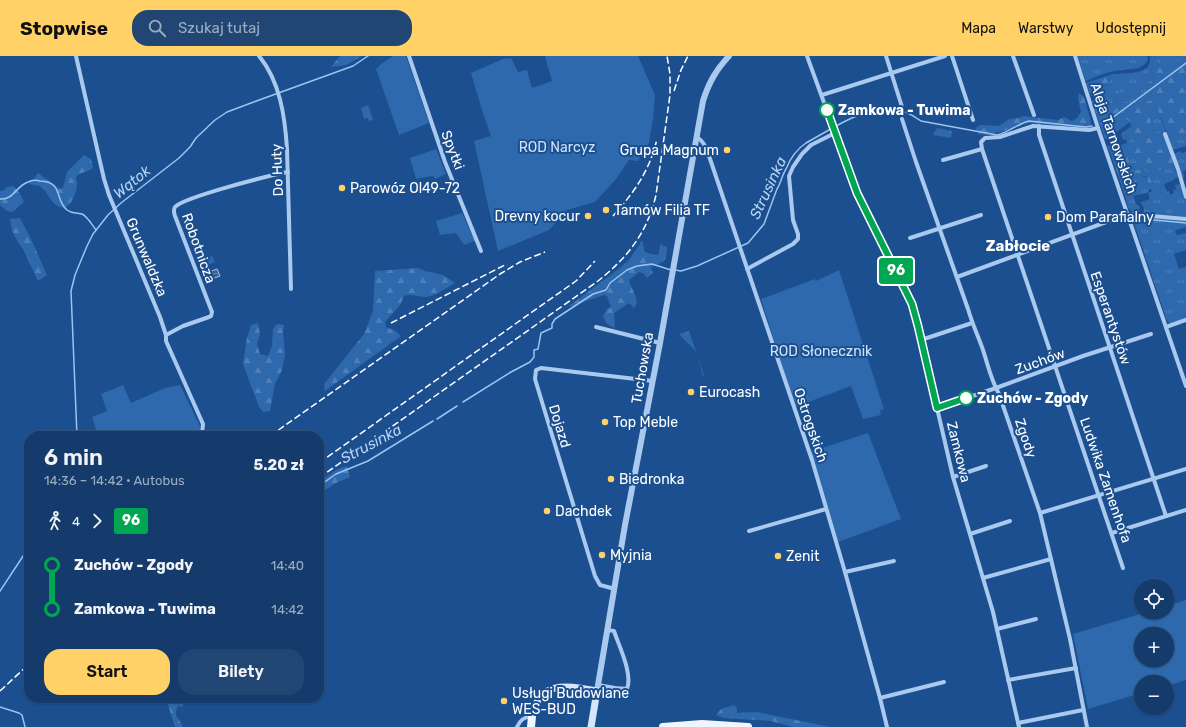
<!DOCTYPE html>
<html lang="pl">
<head>
<meta charset="utf-8">
<style>
  body { margin:0; font-family:Rubik,sans-serif; background:#214673; color:#f1f3f6; height:100vh; display:flex; flex-direction:column; font-size:15px; white-space:nowrap }
  * { box-sizing:border-box; margin:0 }
  p { font-size:13px; color:#9dadc1 }
  .icon { flex:none; width:22px; height:22px; fill:none; stroke:currentColor; stroke-width:2; stroke-linecap:round; stroke-linejoin:round }
  .map { position:relative; flex:1; overflow:hidden }
  .drawer { position:absolute; left:24px; top:375px; width:300px; height:272px; display:flex; flex-direction:column; background:#143b6b; border-radius:16px; box-shadow:0 1px 3px #0004,0 0 0 1px #33557e }
  .drawer>* { flex:none }
  .badge { padding:0 8px; border-radius:3px; font-size:14px; line-height:26px }
  .tools { position:absolute; left:1134px; top:523px; display:grid; gap:8px }
  .tools a { display:grid; place-items:center; width:40px; height:40px; border-radius:50%; background:#143b6b; box-shadow:0 1px 3px #0004,0 0 0 1px #33557e; font-size:20px }
  .map>.badge { position:absolute; translate:-50% -50%; box-shadow:0 0 0 2px #fff }
  .legs { display:flex; align-items:center; gap:6px; height:44px; padding:0 20px; font-size:13px }
  .legs p { margin-inline-start:auto }
  .overview { display:flex; align-items:center; justify-content:space-between; height:68px; padding:0 20px }
  h1 { font-size:22px; font-weight:600; line-height:30px }
  .cta { display:flex; gap:8px; margin-top:auto; padding:8px 20px }
  .cta a { flex:1; height:46px; border-radius:16px; background:#ffd166; color:#111; font-size:16px; font-weight:600; line-height:46px; text-align:center }
  .cta a+a { background:#214673; color:#f1f3f6 }
  ul { padding:0 20px; list-style:none }
  li { display:flex; align-items:center; gap:14px; height:44px; font-size:15px }
  li i { display:grid; place-items:center; width:6px; height:100%; margin:0 5px; background:currentColor }
  li i::after { content:''; width:10px; height:10px; margin:-5px; border:3px solid; border-radius:50%; background:#143b6b }
  li p { margin-inline-start:auto }
  li:first-child i { background:linear-gradient(#0000 50%,currentColor 0) }
  li:last-child i { background:linear-gradient(currentColor 50%,#0000 0) }
  header { display:flex; align-items:center; gap:24px; box-sizing:border-box; height:56px; padding:0 20px; background:#ffd166; color:#111 }
  header strong { font-size:19px }
  nav { display:flex; gap:22px; margin-inline-start:auto; font-size:14px }
  .search { width:280px; height:36px; background:#214673; display:flex; align-items:center; gap:10px; box-sizing:border-box; padding:0 14px; border-radius:16px; color:#9dadc1; font-size:15px }
  .map>svg:first-child { display:block }
</style>
</head>
<body>
<header>
<strong>Stopwise</strong>
<div class="search"><svg class="icon" aria-label="search" viewBox="0 0 24 24"><circle cx="10" cy="10" r="6"/><path d="M15 15l6 6"/></svg>Szukaj tutaj</div>
<nav><a>Mapa</a><a>Warstwy</a><a>Udostępnij</a></nav>
</header>
<div class="map">
<svg width="1186" height="671" viewBox="0 0 1186 671">
  <defs>
    <pattern id="grass-tufts" width="24" height="20" patternUnits="userSpaceOnUse"><rect width="24" height="20" fill="#2e69ad"/><path d="M3 7l-1-3M5 7V3M7 7l1-3M15 17l-1-3M17 17v-4M19 17l1-3" fill="none" stroke="#4d80b9"/></pattern>
    <pattern id="forest-firs" width="22" height="20" patternUnits="userSpaceOnUse"><rect width="22" height="20" fill="#2e69ad"/><path d="M5 1l3.5 6h-7zM16 11l3.5 6h-7z" fill="#4d80b9"/></pattern>
    <pattern id="water-rules" width="6" height="5" patternUnits="userSpaceOnUse"><rect width="6" height="5" fill="#3c6290"/><path d="M0 2.5h6" fill="none" stroke="#597aa1"/></pattern>
  </defs>
  <rect width="100%" height="100%" fill="#1b4f8f"/>
  <!-- grass -->
  <g fill="url(#grass-tufts)">
    <path d="M1077,0H1147L1148,2C1144,16 1127,12 1115,15C1105,17 1095,21 1086,25Z"/>
    <path d="M1150,0H1152L1151,1L1153,9L1151,15L1154,21L1152,25L1148,26V30L1151,31C1152,35 1150,39 1151,43L1126,63L1130,66L1107,83H1105L1099,66L1108,63L1124,46L1114,43L1117,50L1116,53L1111,56H1107C1101,51 1096,42 1097,34C1103,30 1112,29 1110,19C1123,15 1153,22 1150,0Z"/>
    <path d="M1155,0H1186V1C1179,5 1170,13 1162,12L1158,8Z"/>
    <polygon points="368,49 373,64 369,65 368,62 364,63 361,52"/>
    <polygon points="1154,51 1157,52 1166,76 1170,80 1186,77 1186,90 1172,94 1166,93 1156,93 1153,91 1153,89 1163,87 1162,78 1153,73 1151,67 1150,56"/>
    <polygon points="1131,70 1136,86 1112,94 1110,96 1107,90 1117,88 1118,90 1127,87 1126,83 1123,84 1121,78"/>
    <polygon points="937,72 952,75 951,82 933,79"/>
    <polygon points="1181,95 1182,97 1186,96 1186,114 1183,115 1184,120 1183,122 1182,123 1173,98"/>
    <path d="M1143,98L1145,102L1162,113L1173,110L1174,109L1178,121L1174,123V124L1164,128L1167,136L1169,135L1170,139L1174,137L1173,134L1176,133L1175,129L1180,128L1186,146V162L1143,158L1144,152L1141,147V146L1150,143L1148,137L1152,135L1151,133L1149,134L1147,137L1133,140L1136,148L1140,151L1139,157C1127,156 1128,151 1125,140L1133,137L1128,130L1129,125C1141,118 1141,118 1152,126C1149,105 1133,123 1129,104C1133,101 1138,99 1143,98Z"/>
    <polygon points="1134,160 1186,165 1186,171 1176,174 1175,176 1177,179 1186,177 1186,194 1174,198 1179,213 1186,211 1186,263 1171,268 1167,265 1133,164"/>
    <polygon points="212,200 215,206 201,212 198,206"/>
    <path d="M689,275L691,281L704,319L703,320C700,311 699,299 693,292C688,287 683,283 679,278Z"/>
  </g>
  <!-- forest -->
  <g fill="url(#forest-firs)">
    <polygon points="340,0 362,0 346,9 331,11"/>
    <path d="M1152,0H1155L1158,8L1162,12C1170,13 1179,5 1186,1V77L1170,80L1168,79L1157,52L1154,51L1150,56L1151,67L1153,73L1162,78L1164,85L1163,87L1153,89V91C1158,95 1163,92 1169,93L1174,109L1173,110C1165,112 1152,118 1147,108C1146,105 1145,102 1143,98L1139,99L1129,104C1132,123 1149,105 1152,126L1150,127L1148,126V123L1145,120C1139,119 1134,122 1129,125L1128,130L1134,137L1125,140L1110,96L1112,94L1136,86L1130,66L1126,63L1125,59C1132,52 1143,50 1151,43V32L1146,28L1148,26L1152,25L1154,21L1151,15L1153,9L1151,1Z"/>
    <path d="M1110,19C1112,29 1103,29 1097,34C1096,42 1101,51 1107,56H1111L1116,53L1117,50L1113,39L1115,36L1120,35L1124,46L1130,47L1108,63L1099,66L1092,45L1095,43L1094,40H1091L1086,27Z"/>
    <polygon points="1079,37 1084,41 1091,66 1089,72 1029,67 1003,75 987,79 978,78 976,72 980,69 999,70 1009,63 1018,62 1024,60 1058,64 1064,61 1072,65 1077,62 1081,56 1078,43"/>
    <path d="M84,99L91,103L93,112C87,116 81,116 76,121C79,132 74,146 65,152C50,151 50,136 39,130C36,129 32,129 29,128L30,124L34,123L38,117L60,133L63,132L67,116Z"/>
    <path d="M13,130C19,135 21,139 24,146L12,156L7,155L0,149V135H3L7,131Z"/>
    <polygon points="20,162 32,185 47,219 38,225 23,193 19,188 12,175 10,163"/>
    <path d="M642,185L643,188L645,196L651,198L658,199C660,195 659,191 661,187L663,190L667,191C666,207 665,205 651,211L653,217L647,222L643,217L639,216L629,224C631,234 641,243 634,252L629,247L614,257L615,269L614,272L606,267L603,260L607,253L611,251L607,240L604,239L583,246L574,251L569,250L616,215L629,204Z"/>
    <path d="M418,212L425,215L443,219L455,227C446,232 436,240 426,241C418,241 412,237 404,240C401,251 392,257 385,266L386,271L394,274L401,280L325,335L324,328L364,278L373,255L375,215Z"/>
    <polygon points="258,267 260,278 257,288 260,298 268,300 272,290 273,273 277,268 284,269 283,276 285,300 282,314 275,328 270,355 263,356 259,351 243,308 247,282 251,269"/>
    <polygon points="347,410 350,421 334,428 319,438 319,426 336,414"/>
    <path d="M166,642H183V651L178,650C172,661 180,662 183,671H175Z"/>
    <polygon points="734,649 737,652 737,657 757,656 830,671 793,671 771,665 723,662 716,659 721,653"/>
  </g>
  <!-- garden -->
  <g fill="#2e69ad" fill-rule="evenodd">
    <polygon points="393,0 406,0 429,67 399,79 376,13 381,8"/>
    <polygon points="545,0 638,0 655,39 653,63 649,87 638,105 629,104 616,123 595,146 567,154 549,174 498,195 474,85 491,80 482,54 471,17 503,3 511,2 518,16 527,14 532,32 552,25"/>
    <polygon points="436,93 446,118 435,123 433,120 416,123 410,102"/>
    <polygon points="462,157 475,185 464,189 456,177 440,179 436,165"/>
    <polygon points="839,214 884,353 880,354 881,359 863,363 851,330 795,351 761,243 815,223 816,225"/>
    <path d="M123,329L131,347L165,332L180,329L199,368C201,374 201,376 196,380H98L92,361L107,355L101,338Z"/>
    <polygon points="868,377 901,463 838,486 810,396"/>
    <path d="M1186,544V624L1167,630V626H1141V637L1088,653L1073,578L1147,556H1167V550ZM1141,578H1167V604H1141Z"/>
  </g>
  <!-- water -->
  <polygon fill="url(#water-rules)" stroke="#9cc4f0" points="217,213 220,220 206,225 204,218"/>
  <g fill="none" stroke-linecap="round" stroke-linejoin="round">
    <!-- stream -->
    <g stroke="#9cc4f0" stroke-width="1.5">
      <polyline points="1102,67 1108,65 1186,7"/>
      <path d="M0,143C14,144 16,130 28,126C32,124 36,124 40,125C64,126 54,143 67,154C72,158 76,156 82,158C88,161 92,169 96,174"/>
      <polyline points="1134,162 1186,167"/>
      <path d="M675,214L681,215L697,210L748,187L764,168L777,133C781,127 782,119 786,113C790,103 797,93 806,87C828,75 857,55 883,53C896,52 910,57 921,65L997,79C1010,76 1017,68 1029,65L1086,71L1092,70"/>
      <polyline points="463,346 511,316 530,306 534,301 534,294 538,293 541,277 552,272 552,268 555,263 593,238 606,234 610,227 627,214 637,210 652,208 671,214"/>
      <polyline points="437,363 457,350"/>
      <polyline points="77,380 71,235 75,219 87,190 93,178 108,159 121,147 179,102 190,91 196,82 215,64 227,56 251,47 353,10 368,0"/>
      <polyline points="319,430 336,418 368,405 433,365"/>
      <polyline points="0,535 29,491"/>
      <polyline points="0,651 19,657 22,659 25,671"/>
    </g>
    <!-- minor -->
    <g stroke="#a9c9ee" stroke-width="4">
      <polyline points="76,0 104,123 109,139 160,261 166,279 166,285 203,368 202,378 199,380"/>
      <path d="M259,0C280,25 285,61 287,93L291,233"/>
      <polyline points="409,0 445,106 481,195"/>
      <polyline points="807,0 857,137 906,235 915,257 953,421 993,556 1019,671"/>
      <polyline points="886,0 902,51"/>
      <polyline points="952,0 973,64"/>
      <polyline points="1013,0 1034,59"/>
      <polyline points="1075,0 1098,72 1186,330"/>
      <polyline points="822,39 945,0"/>
      <path d="M902,63L916,106L968,253C972,267 978,280 983,294C988,309 991,324 999,338L1040,457L1070,583L1087,671"/>
      <polyline points="1039,70 1039,79 1166,460"/>
      <polyline points="1165,78 1178,113 1186,141"/>
      <path d="M696,81C703,84 705,90 708,97L812,404L845,516L880,642L887,671"/>
      <polyline points="982,93 1123,512"/>
      <polyline points="943,104 982,93 981,86 985,82 1000,81 1033,70 1089,74 1098,72"/>
      <polyline points="910,182 981,159"/>
      <polyline points="747,213 793,188 798,183 798,178 793,164 789,120 793,111 802,98 811,89 835,77"/>
      <polyline points="957,221 1128,158 1186,163"/>
      <polyline points="596,271 660,287"/>
      <polyline points="1166,271 1186,264"/>
      <path d="M166,279L183,270L209,261L211,260L212,256L175,160C174,157 173,154 175,151C184,141 271,119 288,116"/>
      <polyline points="921,283 927,282 972,267"/>
      <polyline points="937,352 996,332 1083,300 1151,278"/>
      <polyline points="953,421 986,410"/>
      <polyline points="1040,457 1186,413"/>
      <polyline points="749,475 826,453"/>
      <polyline points="1112,477 1186,454"/>
      <polyline points="970,478 1010,465"/>
      <polyline points="845,516 894,505"/>
      <polyline points="983,522 1051,503"/>
      <polyline points="615,533 600,529 595,520 535,323 536,314 541,312 653,325"/>
      <polyline points="997,573 1036,563"/>
      <polyline points="1008,624 1076,612"/>
      <path d="M598,629L615,632L627,633C633,618 619,590 614,575L608,574"/>
      <polyline points="880,642 944,626"/>
      <polyline points="1018,667 1083,654"/>
      <path d="M517,671C520,664 524,661 532,660"/>
    </g>
    <!-- tertiary -->
    <path stroke="#a9c9ee" stroke-width="6" d="M597,635L625,469L660,287L703,45C709,26 716,14 729,0"/>
    <!-- secondary -->
    <path stroke="#d6e6fa" stroke-width="7" d="M532,660C540,623 568,630 597,635L591,671"/>
    <!-- primary -->
    <g stroke="#f0f6ff" stroke-width="8">
      <polyline points="531,671 532,660"/>
      <polyline points="663,671 702,668 748,671"/>
    </g>
    <!-- rail -->
    <g stroke="#fff" stroke-width="1.5" stroke-dasharray="7 3" stroke-linecap="butt">
      <polyline points="674,35 681,14 688,0"/>
      <path d="M613,160C635,135 649,116 657,83"/>
      <polyline points="391,267 497,213 507,208"/>
      <polyline points="270,380 500,218 520,206 545,196"/>
      <polyline points="319,407 566,232 576,225 595,205"/>
      <path d="M319,422L598,225C628,201 647,177 656,139L670,39V18L667,0"/>
      <polyline points="0,635 29,608"/>
    </g>
  </g>
  <g fill="none" stroke-linecap="round" stroke-linejoin="round">
    <defs>
      <polyline id="line-1" points="827,54 857,137 912,248 918,270 937,352 966,342"/>
    </defs>
    <!-- line-1 casing -->
    <use href="#line-1" stroke="#fff" stroke-width="9"/>
    <!-- line-1 -->
    <use href="#line-1" stroke="#00a651" stroke-width="6"/>
  </g>
  <!-- markers -->
  <g fill="#fff" stroke="#00a651" stroke-width="2">
    <circle cx="827" cy="54" r="7"/>
    <circle cx="966" cy="342" r="7"/>
  </g>
  <g fill="#ffd166" stroke="#1b4f8f" stroke-width="1.5">
    <circle cx="727" cy="94" r="4"/>
    <circle cx="342" cy="132" r="4"/>
    <circle cx="606" cy="154" r="4"/>
    <circle cx="588" cy="160" r="4"/>
    <circle cx="1048" cy="161" r="4"/>
    <circle cx="691" cy="336" r="4"/>
    <circle cx="605" cy="366" r="4"/>
    <circle cx="611" cy="423" r="4"/>
    <circle cx="547" cy="455" r="4"/>
    <circle cx="602" cy="499" r="4"/>
    <circle cx="778" cy="500" r="4"/>
    <circle cx="504" cy="645" r="4"/>
  </g>
  <g text-anchor="middle" stroke-width="4" stroke-linejoin="round" paint-order="stroke">
    <!-- stop labels -->
    <g font-size="14" font-weight="bold" fill="#fff" stroke="#1b4f8f" text-anchor="start">
      <text x="838" y="59">Zamkowa - Tuwima</text>
      <text x="977" y="347">Zuchów - Zgody</text>
    </g>
    <!-- street labels -->
    <g font-size="14" fill="#fff" stroke="#1b4f8f">
      <text transform="translate(1114 82) rotate(71)" y="5">Aleja Tarnowskich</text>
      <text transform="translate(453 94) rotate(69)" y="5">Spytki</text>
      <text transform="translate(277 114) rotate(-92)" y="5">Do Huty</text>
      <text transform="translate(199 192) rotate(70)" y="5">Robotnicza</text>
      <text transform="translate(147 201) rotate(67)" y="5">Grunwaldzka</text>
      <text transform="translate(1111 262) rotate(71)" y="5">Esperantystów</text>
      <text transform="translate(1040 305) rotate(-20)" y="5">Zuchów</text>
      <text transform="translate(642 312) rotate(-80)" y="5">Tuchowska</text>
      <text transform="translate(811 369) rotate(71)" y="5">Ostrogskich</text>
      <text transform="translate(560 370) rotate(73)" y="5">Dojazd</text>
      <text transform="translate(1026 382) rotate(71)" y="5">Zgody</text>
      <text transform="translate(959 396) rotate(76)" y="5">Zamkowa</text>
      <text transform="translate(1106 424) rotate(71)" y="5">Ludwika Zamenhofa</text>
    </g>
    <!-- park labels -->
    <g font-size="14" fill="#cfe3fa" stroke="#1b4f8f">
      <text x="557" y="96">ROD Narcyz</text>
      <text x="821" y="300">ROD Słonecznik</text>
    </g>
    <!-- poi labels -->
    <g font-size="14" fill="#fff" stroke="#1b4f8f" text-anchor="start">
      <text x="719" y="99" text-anchor="end">Grupa Magnum</text>
      <text x="350" y="137">Parowóz Ol49-72</text>
      <text x="614" y="159">Tarnów Filia TF</text>
      <text x="580" y="165" text-anchor="end">Drevny kocur</text>
      <text x="1056" y="166">Dom Parafialny</text>
      <text x="699" y="341">Eurocash</text>
      <text x="613" y="371">Top Meble</text>
      <text x="619" y="428">Biedronka</text>
      <text x="555" y="460">Dachdek</text>
      <text x="610" y="504">Myjnia</text>
      <text x="786" y="505">Zenit</text>
      <text x="512" y="642">Usługi Budowlane<tspan x="512" dy="16">WES-BUD</tspan></text>
    </g>
    <!-- water labels -->
    <g font-size="15" font-style="italic" fill="#b5d3f5" stroke="#1b4f8f">
      <text transform="translate(132 126) rotate(-39)" y="5">Wątok</text>
      <text transform="translate(768 132) rotate(-65)" y="5">Strusinka</text>
      <text transform="translate(371 388) rotate(-28)" y="5">Strusinka</text>
    </g>
    <!-- neighbourhood labels -->
    <g font-size="15" font-weight="bold" fill="#fff" stroke="#1b4f8f">
      <text x="1018" y="195">Zabłocie</text>
    </g>
  </g>
</svg>
<div class="tools">
<a><svg class="icon" aria-label="locate" viewBox="0 0 24 24"><circle cx="12" cy="12" r="6"/><path d="M12 2v4M12 18v4M2 12h4M18 12h4"/></svg></a>
<a>+</a>
<a>−</a>
</div>
<b class="badge" style="left:896px;top:215px;background:#00a651;color:#fff">96</b>
<section class="drawer">
<div class="overview"><div><h1>6 min</h1><p>14:36 – 14:42 · Autobus</p></div><b>5.20 zł</b></div>
<div class="legs"><svg class="icon" aria-label="walk" viewBox="0 0 24 24"><circle cx="13" cy="4" r="2"/><path d="M13 8l-2 6 4 7M11 14l-3 7M7 12l3-4h3l4 4"/></svg>4<svg class="icon" aria-label="forward" viewBox="0 0 24 24"><path d="M9 5l7 7-7 7"/></svg><b class="badge" style="background:#00a651;color:#fff">96</b></div>
<ul>
<li><i style="color:#00a651"></i><b>Zuchów - Zgody</b><p>14:40</p></li>
<li><i style="color:#00a651"></i><b>Zamkowa - Tuwima</b><p>14:42</p></li>
</ul>
<div class="cta"><a>Start</a><a>Bilety</a></div>
</section>
</div>
</body>
</html>
